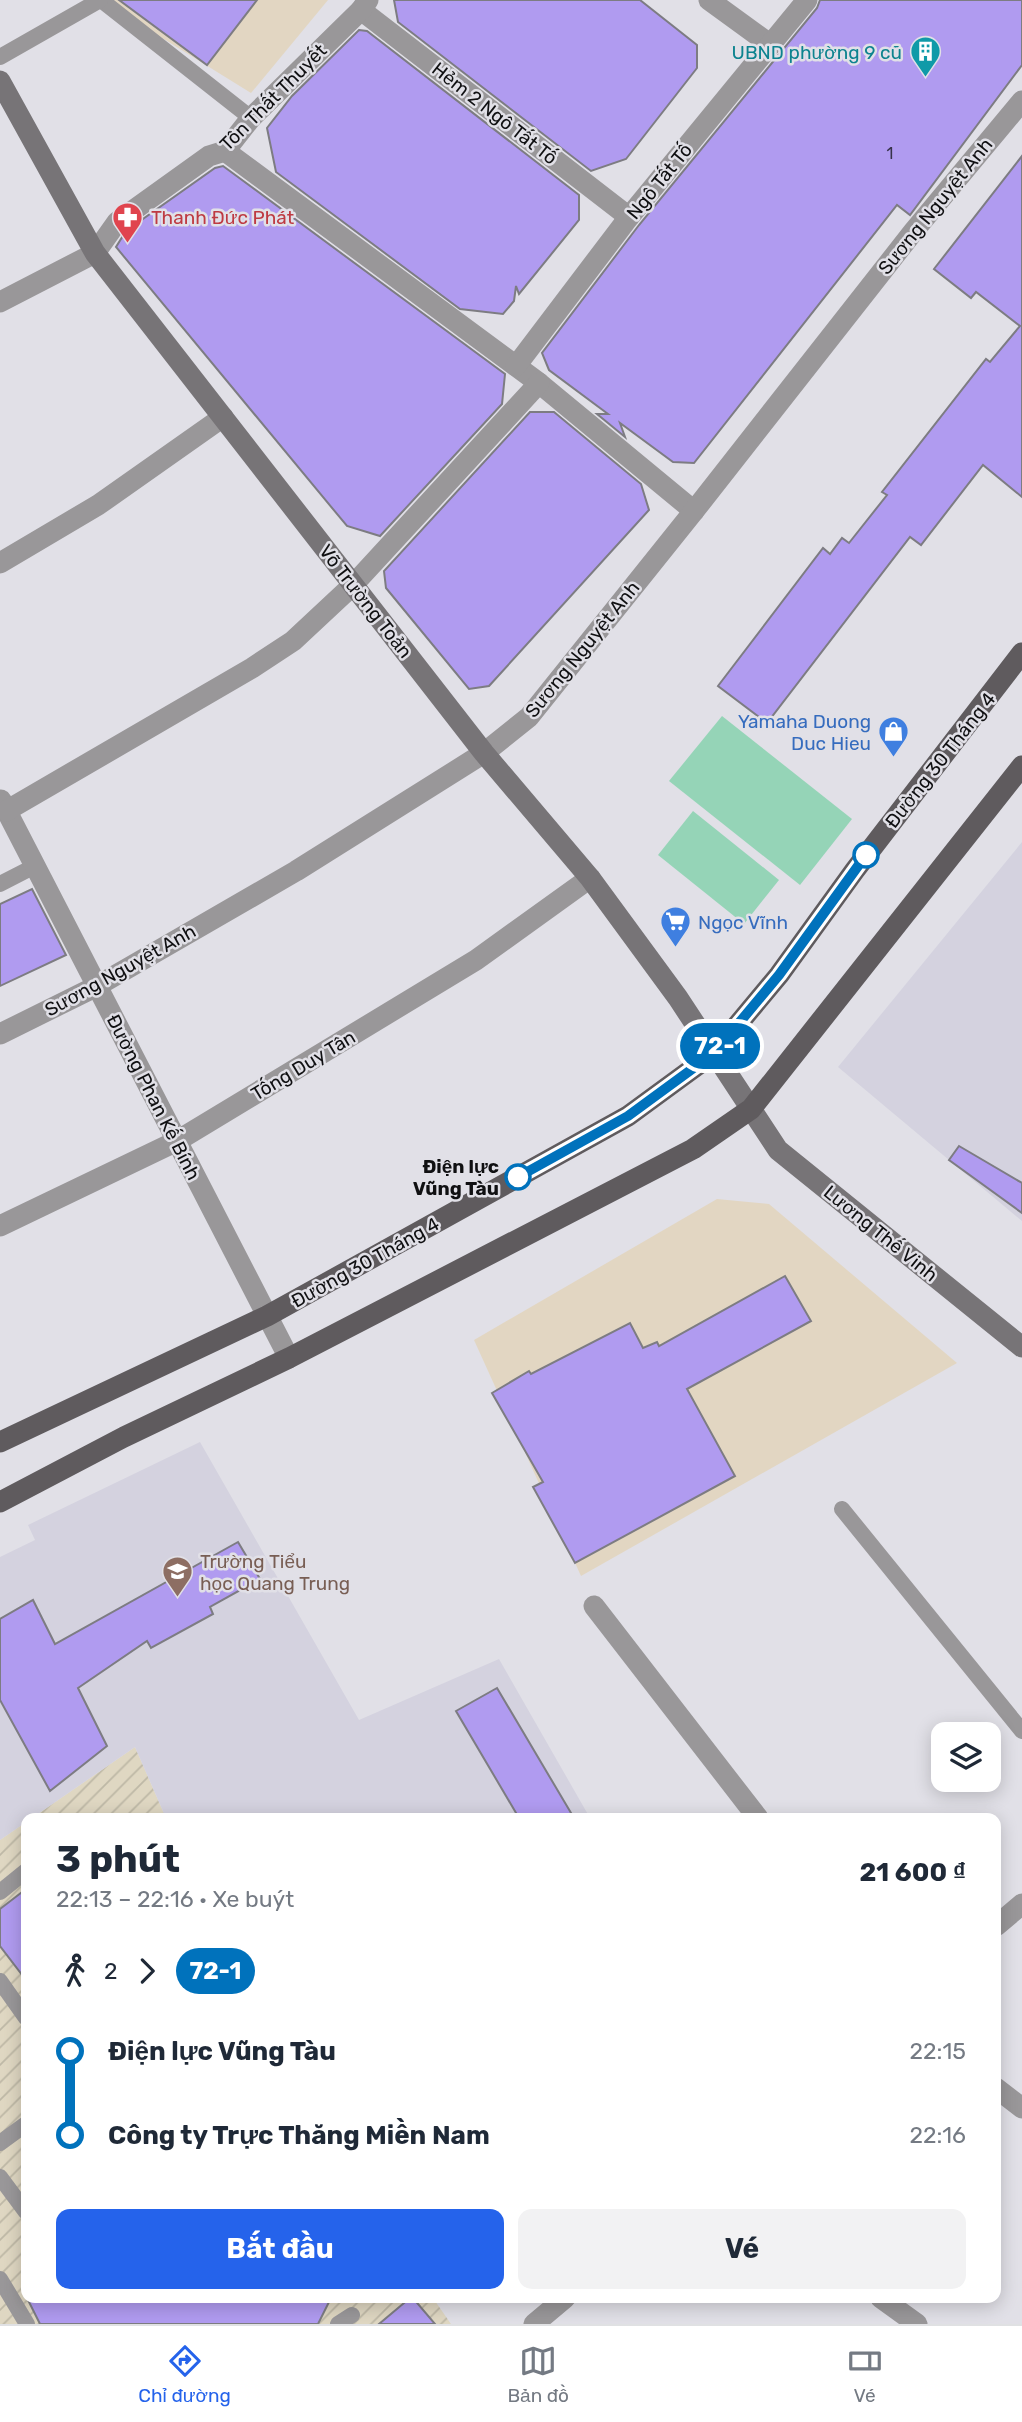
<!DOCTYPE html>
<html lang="vi">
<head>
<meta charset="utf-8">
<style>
  body { margin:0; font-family:Rubik,sans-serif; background:#f2f2f3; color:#1f2937; height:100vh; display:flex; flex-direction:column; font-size:26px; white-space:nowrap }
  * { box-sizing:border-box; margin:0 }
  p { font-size:23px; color:#747a83 }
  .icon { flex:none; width:38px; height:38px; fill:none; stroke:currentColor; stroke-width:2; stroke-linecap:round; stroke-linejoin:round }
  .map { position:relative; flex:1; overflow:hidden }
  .sheet { position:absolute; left:21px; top:1813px; width:980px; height:490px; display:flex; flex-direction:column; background:#fff; border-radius:14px; box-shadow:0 4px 18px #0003 }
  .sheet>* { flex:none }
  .badge { padding:0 14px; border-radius:23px; font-size:24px; line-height:46px }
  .buttons { position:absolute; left:931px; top:1722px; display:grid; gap:14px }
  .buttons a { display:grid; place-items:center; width:70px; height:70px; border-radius:14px; background:#fff; box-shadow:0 4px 18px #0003; font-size:35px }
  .map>.badge { position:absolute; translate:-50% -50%; box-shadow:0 0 0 4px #fff }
  .legs { display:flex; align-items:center; gap:10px; height:77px; padding:0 35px; font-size:23px }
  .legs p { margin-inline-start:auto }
  .summary { display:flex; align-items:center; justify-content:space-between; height:119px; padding:0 35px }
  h1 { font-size:38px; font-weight:700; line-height:52px }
  .primary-button { display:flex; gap:14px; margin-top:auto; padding:14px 35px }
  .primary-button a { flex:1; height:80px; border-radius:14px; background:#2563eb; color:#fff; font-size:28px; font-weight:700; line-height:80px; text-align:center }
  .primary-button a+a { background:#f2f2f3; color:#1f2937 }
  ul { padding:0 35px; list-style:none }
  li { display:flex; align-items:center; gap:24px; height:84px; font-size:26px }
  li i { display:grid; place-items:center; width:10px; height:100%; margin:0 9px; background:currentColor }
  li i::after { content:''; width:18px; height:18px; margin:-9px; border:5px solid; border-radius:50%; background:#fff }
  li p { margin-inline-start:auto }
  li:first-child i { background:linear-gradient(#0000 50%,currentColor 0) }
  li:last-child i { background:linear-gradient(currentColor 50%,#0000 0) }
  .tab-bar { display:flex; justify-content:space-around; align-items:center; height:98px; border-top:2px solid #e0e1e3; background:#fff; font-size:19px; color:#747a83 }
  .tab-bar a { display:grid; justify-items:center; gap:4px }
  .tab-bar .current { color:#2563eb }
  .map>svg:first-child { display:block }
</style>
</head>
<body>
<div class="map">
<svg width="1022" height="2324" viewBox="0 0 1022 2324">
  <defs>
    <pattern id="industrial-furrows" width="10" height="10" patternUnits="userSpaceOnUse" patternTransform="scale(1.75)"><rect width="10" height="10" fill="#dfd7c2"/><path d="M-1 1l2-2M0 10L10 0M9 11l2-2" fill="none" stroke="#beb8a6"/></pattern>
  </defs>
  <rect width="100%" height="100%" fill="#e1e0e7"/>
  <!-- commercial -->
  <g fill="#e2d6c2">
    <polygon points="101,0 328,0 251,93"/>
    <polygon points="717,1199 769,1204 957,1363 581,1576 474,1340"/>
  </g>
  <!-- industrial -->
  <g fill="url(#industrial-furrows)">
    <polygon points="135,1747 166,1818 32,1818"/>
    <polygon points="26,1822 26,2298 433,2298 451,2324 0,2324 0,1840"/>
  </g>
  <!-- built -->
  <g fill="#d4d2df">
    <polygon points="1022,842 1022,1221 838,1067"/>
    <polygon points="200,1442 359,1720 499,1659 590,1818 166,1818 135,1747 32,1818 26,1818 26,1822 0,1840 0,1557 35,1540 28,1525"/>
  </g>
  <!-- garden -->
  <g fill="#95d4b7">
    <polygon points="722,716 852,819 800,885 669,781"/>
    <polygon points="693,811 779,880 744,924 658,855"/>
  </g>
  <!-- building -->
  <g fill="#b09bf0" stroke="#7d7c82" stroke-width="2">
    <polygon points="119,0 257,0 207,65"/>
    <polygon points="394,0 640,0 697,45 697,68 626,159 591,171 398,22"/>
    <polygon points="820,0 1022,0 1022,65 910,215 897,205 694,463 673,462 620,423 625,437 597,414 608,414 549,370 542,353 639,225 817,8"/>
    <polygon points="359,30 367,31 579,195 579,220 519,294 516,286 514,301 503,314 460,309 276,172 267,128 292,96"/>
    <polygon points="1022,156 1022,497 983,465 921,545 910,537 767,723 718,686 823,548 830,554 842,538 849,543 887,495 882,492 986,359 990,362 1020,326 976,292 971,298 934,269"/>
    <polygon points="223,166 505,374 502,404 380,536 347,526 116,247 126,231 215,168"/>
    <polygon points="530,412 554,412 641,484 649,510 489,686 469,689 386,588 384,571"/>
    <polygon points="32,889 66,955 0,986 0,904"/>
    <polygon points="959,1146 1022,1183 1022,1213 949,1160"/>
    <polygon points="785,1276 811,1321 687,1389 735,1476 575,1563 533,1487 543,1482 492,1393 529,1371 531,1374 630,1323 643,1348 657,1342 659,1346"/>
    <polygon points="238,1542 260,1579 210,1607 213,1614 151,1648 147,1641 78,1688 107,1746 50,1791 0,1700 0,1619 33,1600 55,1644"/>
    <polygon points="497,1688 574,1818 519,1818 456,1711"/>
    <polygon points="26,1889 26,1980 0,1946 0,1909"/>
    <polygon points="27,2298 331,2298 318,2324 40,2324"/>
    <polygon points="410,2298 413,2298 435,2324 379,2324"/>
  </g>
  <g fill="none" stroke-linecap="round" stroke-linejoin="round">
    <!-- lane -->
    <g stroke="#999799" stroke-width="16">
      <polyline points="101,0 251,118"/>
      <polyline points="0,57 100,0"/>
      <polyline points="0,884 35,866"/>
      <polyline points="842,1509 1022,1731"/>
      <polyline points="0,1892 26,1871"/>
      <polyline points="0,1981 26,2018"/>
      <polyline points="0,2143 26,2124"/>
      <polyline points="0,2177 26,2212"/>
      <polyline points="0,2279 27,2324"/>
      <polyline points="338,2324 352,2315"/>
    </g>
    <!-- street -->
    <g stroke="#999799" stroke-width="21">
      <polyline points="709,0 771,45"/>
      <polyline points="361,10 629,217"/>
      <polyline points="225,151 539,383 694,511"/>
      <polyline points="0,302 95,253 117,222 209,156 225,151 251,118 361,10 368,0"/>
      <polyline points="516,366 629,217 807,0"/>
      <polyline points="0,563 98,505 223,417"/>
      <polyline points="1,800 289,1358"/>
      <polyline points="6,811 252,668 293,641 353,585 539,383"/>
      <polyline points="0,1034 97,986 296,871 484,753 529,717 694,511 913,232 1022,101"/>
      <polyline points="0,1226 177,1141 476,960 590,878"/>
      <polyline points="594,1606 758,1818"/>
      <polyline points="996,1926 1022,1904"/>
      <polyline points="996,2088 1022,2108"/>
      <polyline points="881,2298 917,2324"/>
      <polyline points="534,2324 565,2298"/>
    </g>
    <!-- secondary -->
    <polyline stroke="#777477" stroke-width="21" points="0,81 95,253 484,753 590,878 678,998 778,1150 1022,1347"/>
    <!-- primary -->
    <g stroke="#5f5b5e" stroke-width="21">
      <polyline points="0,1442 267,1316 628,1116 714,1053 779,975 855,870 1022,653"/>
      <polyline points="0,1502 124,1437 289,1358 693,1149 751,1109 1022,766"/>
    </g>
  </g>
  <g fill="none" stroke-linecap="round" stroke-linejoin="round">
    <defs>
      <polyline id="line-1" points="518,1177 628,1116 714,1053 779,975 866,855"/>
    </defs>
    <!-- line-1 casing -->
    <use href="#line-1" stroke="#fff" stroke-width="16"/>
    <!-- line-1 -->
    <use href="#line-1" stroke="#0072bc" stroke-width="10"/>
  </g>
  <!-- icons -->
  <defs>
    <symbol id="building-pin" viewBox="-11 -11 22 30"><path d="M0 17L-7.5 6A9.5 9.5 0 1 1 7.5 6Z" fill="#0f9aa8" stroke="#e1e0e7"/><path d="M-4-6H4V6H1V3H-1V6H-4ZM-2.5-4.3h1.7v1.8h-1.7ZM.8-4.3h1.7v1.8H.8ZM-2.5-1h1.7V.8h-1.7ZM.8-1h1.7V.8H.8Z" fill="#fff"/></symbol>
    <symbol id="pharmacy-pin" viewBox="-11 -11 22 30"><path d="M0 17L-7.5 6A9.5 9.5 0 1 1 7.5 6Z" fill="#e0444e" stroke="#e1e0e7"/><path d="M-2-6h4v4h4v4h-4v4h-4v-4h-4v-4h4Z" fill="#fff"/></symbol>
    <symbol id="shop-pin" viewBox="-11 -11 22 30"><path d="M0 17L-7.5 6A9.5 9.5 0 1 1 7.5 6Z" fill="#3f7fe0" stroke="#e1e0e7"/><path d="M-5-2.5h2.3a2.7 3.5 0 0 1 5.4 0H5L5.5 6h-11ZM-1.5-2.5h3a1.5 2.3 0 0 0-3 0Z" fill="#fff"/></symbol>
    <symbol id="supermarket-pin" viewBox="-11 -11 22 30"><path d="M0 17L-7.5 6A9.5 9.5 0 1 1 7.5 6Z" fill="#3f7fe0" stroke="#e1e0e7"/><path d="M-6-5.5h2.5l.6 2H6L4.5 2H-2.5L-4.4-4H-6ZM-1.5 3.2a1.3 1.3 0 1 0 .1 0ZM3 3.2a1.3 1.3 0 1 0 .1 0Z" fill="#fff"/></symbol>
    <symbol id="school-pin" viewBox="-11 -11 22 30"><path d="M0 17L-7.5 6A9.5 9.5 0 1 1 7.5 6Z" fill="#8d6e63" stroke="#e1e0e7"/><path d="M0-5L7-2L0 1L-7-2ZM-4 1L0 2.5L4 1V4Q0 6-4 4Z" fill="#fff"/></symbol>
  </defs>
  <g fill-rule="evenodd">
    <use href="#building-pin" x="908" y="34" width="35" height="47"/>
    <use href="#pharmacy-pin" x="110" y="200" width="35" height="47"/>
    <use href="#shop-pin" x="876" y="714" width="35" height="47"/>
    <use href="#supermarket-pin" x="658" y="904" width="35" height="47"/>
    <use href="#school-pin" x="160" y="1554" width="35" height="47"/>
  </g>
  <!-- markers -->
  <g fill="#fff" stroke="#0072bc" stroke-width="3.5">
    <circle cx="866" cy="855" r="12"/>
    <circle cx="518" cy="1177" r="12"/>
  </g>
  <g text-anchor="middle" stroke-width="5" stroke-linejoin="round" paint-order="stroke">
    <!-- number labels -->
    <g font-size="16" fill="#38334a">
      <text x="890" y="159">1</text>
    </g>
    <!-- culture labels -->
    <g font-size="19" fill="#0d838f" stroke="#e1e0e7" text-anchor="end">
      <text x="902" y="59">UBND phường 9 cũ</text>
    </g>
    <!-- street labels -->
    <g font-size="19" fill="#101012" stroke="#e1e0e7">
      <text transform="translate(273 97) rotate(-45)" y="7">Tôn Thất Thuyết</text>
      <text transform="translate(495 113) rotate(38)" y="7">Hẻm 2 Ngô Tất Tố</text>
      <text transform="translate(659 181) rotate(-51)" y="7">Ngô Tất Tố</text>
      <text transform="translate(935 206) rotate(-51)" y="7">Sương Nguyệt Anh</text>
      <text transform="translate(366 601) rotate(52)" y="7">Võ Trường Toản</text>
      <text transform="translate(582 649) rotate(-51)" y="7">Sương Nguyệt Anh</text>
      <text transform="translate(940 760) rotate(-52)" y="7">Đường 30 Tháng 4</text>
      <text transform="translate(120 970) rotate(-29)" y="7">Sương Nguyệt Anh</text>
      <text transform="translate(303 1065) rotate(-31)" y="7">Tống Duy Tân</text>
      <text transform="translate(154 1097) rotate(63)" y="7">Đường Phan Kế Bính</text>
      <text transform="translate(881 1233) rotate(39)" y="7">Lương Thế Vinh</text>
      <text transform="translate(365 1262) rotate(-29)" y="7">Đường 30 Tháng 4</text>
    </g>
    <!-- health labels -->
    <g font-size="19" fill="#be3a42" stroke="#e1e0e7" text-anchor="start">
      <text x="151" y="224">Thanh Đức Phát</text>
    </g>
    <!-- shop labels -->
    <g font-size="19" fill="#366cbe" stroke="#e1e0e7" text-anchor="end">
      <text x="871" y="728">Yamaha Duong<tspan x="871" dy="22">Duc Hieu</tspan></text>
      <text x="698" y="929" text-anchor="start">Ngọc Vĩnh</text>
    </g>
    <!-- stop labels -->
    <g font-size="19" font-weight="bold" fill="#101012" stroke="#e1e0e7" text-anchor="end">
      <text x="499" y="1173">Điện lực<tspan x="499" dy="22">Vũng Tàu</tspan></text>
    </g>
    <!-- education labels -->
    <g font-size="19" fill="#785e54" stroke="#e1e0e7" text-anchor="start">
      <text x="200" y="1568">Trường Tiểu<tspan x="200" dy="22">học Quang Trung</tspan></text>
    </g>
  </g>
</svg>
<div class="buttons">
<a><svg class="icon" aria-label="layers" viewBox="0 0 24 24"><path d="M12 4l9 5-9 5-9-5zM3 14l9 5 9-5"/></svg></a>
</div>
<b class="badge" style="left:720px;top:1046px;background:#0072bc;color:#fff">72-1</b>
<section class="sheet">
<div class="summary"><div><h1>3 phút</h1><p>22:13 – 22:16 · Xe buýt</p></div><b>21 600 ₫</b></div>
<div class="legs"><svg class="icon" aria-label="walk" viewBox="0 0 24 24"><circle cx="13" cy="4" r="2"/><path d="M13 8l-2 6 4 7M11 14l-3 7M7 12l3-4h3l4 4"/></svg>2<svg class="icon" aria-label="forward" viewBox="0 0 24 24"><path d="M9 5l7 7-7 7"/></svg><b class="badge" style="background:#0072bc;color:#fff">72-1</b></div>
<ul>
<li><i style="color:#0072bc"></i><b>Điện lực Vũng Tàu</b><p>22:15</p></li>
<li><i style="color:#0072bc"></i><b>Công ty Trực Thăng Miền Nam</b><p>22:16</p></li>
</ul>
<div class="primary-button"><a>Bắt đầu</a><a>Vé</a></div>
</section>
</div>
<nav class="tab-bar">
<a class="current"><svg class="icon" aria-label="directions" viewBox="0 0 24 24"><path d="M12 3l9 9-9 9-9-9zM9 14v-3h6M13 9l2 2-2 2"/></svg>Chỉ đường</a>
<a><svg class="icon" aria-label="map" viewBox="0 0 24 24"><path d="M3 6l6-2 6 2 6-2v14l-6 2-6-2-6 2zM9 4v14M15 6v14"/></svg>Bản đồ</a>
<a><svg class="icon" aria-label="tickets" viewBox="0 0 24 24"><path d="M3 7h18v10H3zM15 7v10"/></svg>Vé</a>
</nav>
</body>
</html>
